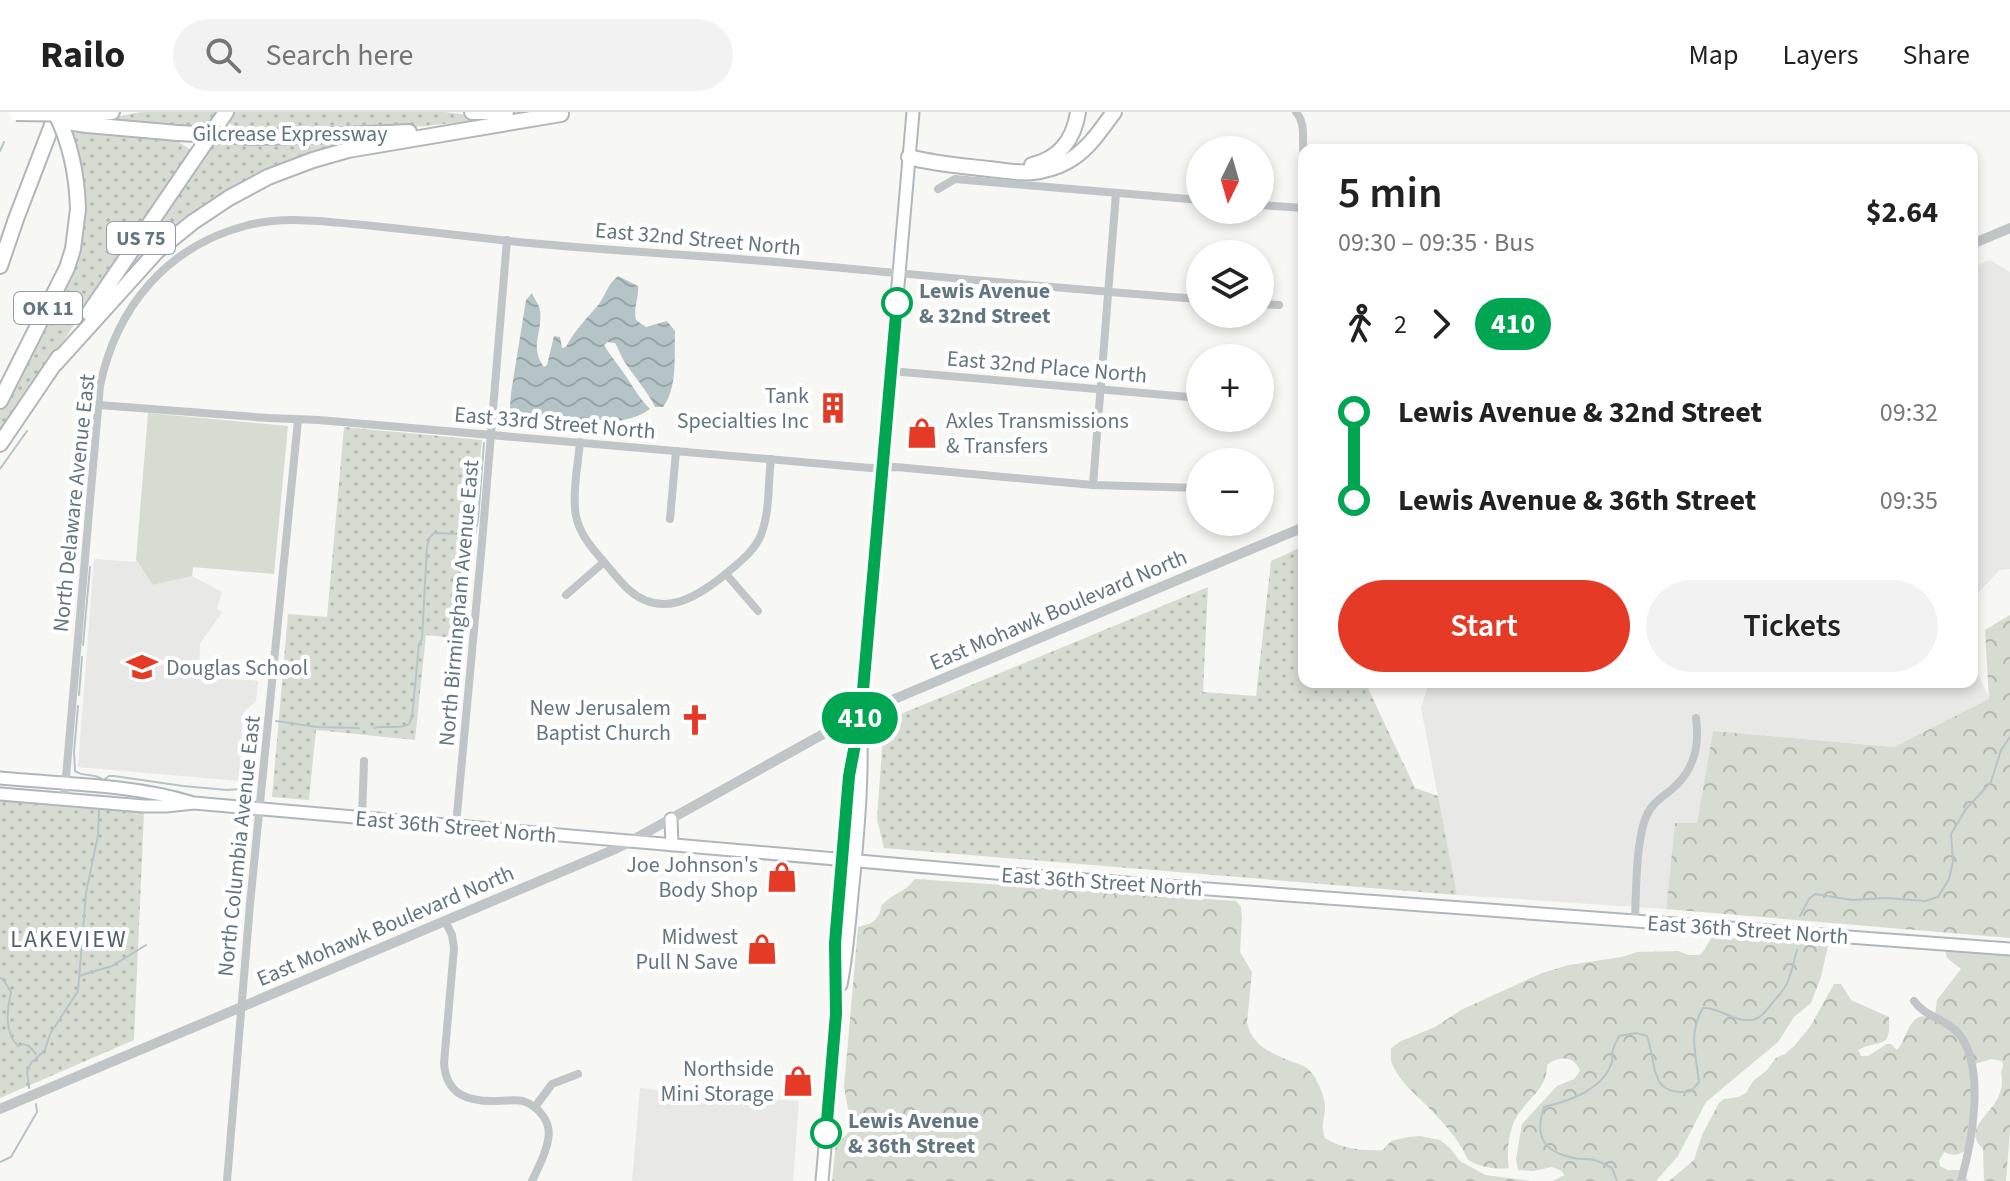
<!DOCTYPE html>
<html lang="en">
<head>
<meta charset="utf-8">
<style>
  body { margin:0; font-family:"Source Sans 3",sans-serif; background:#f2f2f2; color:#222; height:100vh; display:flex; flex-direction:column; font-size:30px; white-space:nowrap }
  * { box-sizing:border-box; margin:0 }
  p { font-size:26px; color:#767676 }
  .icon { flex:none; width:44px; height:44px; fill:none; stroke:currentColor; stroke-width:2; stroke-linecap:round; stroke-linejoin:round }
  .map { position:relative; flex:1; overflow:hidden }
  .drawer { position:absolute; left:1298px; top:32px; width:680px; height:544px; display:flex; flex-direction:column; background:#fff; border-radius:16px; box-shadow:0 4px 12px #0003 }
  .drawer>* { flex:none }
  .badge { padding:0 16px; border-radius:26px; font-size:28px; line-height:52px }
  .needle { width:52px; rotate:185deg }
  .fabs { position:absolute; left:1186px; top:24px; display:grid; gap:16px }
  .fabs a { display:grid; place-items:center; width:88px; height:88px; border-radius:50%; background:#fff; box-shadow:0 4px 12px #0003; font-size:40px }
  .map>.badge { position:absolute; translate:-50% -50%; box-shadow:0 0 0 4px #fff }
  .legs { display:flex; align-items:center; gap:12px; height:88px; padding:0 40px; font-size:26px }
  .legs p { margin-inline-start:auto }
  .head { display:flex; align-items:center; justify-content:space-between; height:136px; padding:0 40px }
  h1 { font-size:44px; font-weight:600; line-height:60px }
  .cta { display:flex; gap:16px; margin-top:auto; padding:16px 40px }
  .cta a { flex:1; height:92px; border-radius:48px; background:#e53b26; color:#fff; font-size:32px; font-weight:600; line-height:92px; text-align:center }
  .cta a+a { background:#f2f2f2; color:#222 }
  ul { padding:0 40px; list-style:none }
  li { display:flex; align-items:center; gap:28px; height:88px; font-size:30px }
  li i { display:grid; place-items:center; width:12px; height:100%; margin:0 10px; background:currentColor }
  li i::after { content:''; width:20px; height:20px; margin:-10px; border:6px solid; border-radius:50%; background:#fff }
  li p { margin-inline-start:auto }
  li:first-child i { background:linear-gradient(#0000 50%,currentColor 0) }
  li:last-child i { background:linear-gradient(currentColor 50%,#0000 0) }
  header { display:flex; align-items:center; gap:48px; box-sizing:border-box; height:112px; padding:0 40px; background:#fff; border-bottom:2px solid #e0e0e0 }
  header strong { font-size:38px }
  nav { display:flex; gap:44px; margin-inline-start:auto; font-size:28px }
  .search { width:560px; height:72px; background:#f2f2f2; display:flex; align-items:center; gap:20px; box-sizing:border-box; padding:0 28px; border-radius:44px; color:#767676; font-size:30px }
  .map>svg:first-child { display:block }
</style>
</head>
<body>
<header>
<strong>Railo</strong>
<div class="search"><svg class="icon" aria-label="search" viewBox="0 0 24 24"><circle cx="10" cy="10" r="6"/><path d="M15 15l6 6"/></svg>Search here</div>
<nav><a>Map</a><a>Layers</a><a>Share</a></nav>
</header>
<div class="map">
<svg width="2010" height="1069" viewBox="0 0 2010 1069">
  <defs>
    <pattern id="grass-dots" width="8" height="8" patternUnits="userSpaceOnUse" patternTransform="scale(2)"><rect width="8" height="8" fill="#d7dcd3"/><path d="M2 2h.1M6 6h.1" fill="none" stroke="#b2b7b0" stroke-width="1.8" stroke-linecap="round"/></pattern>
    <pattern id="forest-crowns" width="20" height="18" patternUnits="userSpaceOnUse" patternTransform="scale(2)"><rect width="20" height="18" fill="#d7dcd3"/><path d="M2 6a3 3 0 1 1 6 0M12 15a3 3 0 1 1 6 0" fill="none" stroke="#b2b7b0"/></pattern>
    <pattern id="water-waves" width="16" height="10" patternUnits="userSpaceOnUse" patternTransform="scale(2)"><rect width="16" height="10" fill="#b5c5c7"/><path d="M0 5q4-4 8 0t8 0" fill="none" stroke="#97a5a7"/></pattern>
  </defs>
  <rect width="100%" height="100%" fill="#f7f7f4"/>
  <!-- built -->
  <g fill="#e8e8e7">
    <polygon points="1990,148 2010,160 2010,457 2000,458 1972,487 1972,156"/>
    <polygon points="94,447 137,450 153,473 192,464 222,480 217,496 222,501 200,531 199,565 258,569 256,589 243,601 239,669 78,655"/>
    <polygon points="1972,549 1990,587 1894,635 1713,619 1697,712 1675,711 1666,797 1457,783 1421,596 1429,570 1972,570"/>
    <polygon points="640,976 753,988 754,986 799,989 793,1069 632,1069"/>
  </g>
  <!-- grass -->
  <g fill="url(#grass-dots)">
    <polygon points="141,0 218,0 206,18 111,10 110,6"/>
    <polygon points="235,0 444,0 484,5 484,8 395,17 319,19 240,18 229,11"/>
    <polygon points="70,19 177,29 191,38 0,324 0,299 68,167 85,96 80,49"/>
    <polygon points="215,30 274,32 346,30 346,35 276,58 124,169 121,166"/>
    <polygon points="344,315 482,328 463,527 426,523 415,628 316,618 309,688 272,685 288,502 327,505"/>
    <polygon points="1304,434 1304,570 1365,570 1415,676 1438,684 1457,783 884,736 877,707 884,609 1208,475 1203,580 1256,584 1271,449"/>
    <polygon points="3,688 144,701 134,928 0,986 0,689"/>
  </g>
  <!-- forest -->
  <g fill="url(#forest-crowns)">
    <polygon points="2010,503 2010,826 1666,797 1675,711 1697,711 1713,619 1894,635 1989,587 1985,518"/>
    <path d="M915,767L1236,789L1241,795L1242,806L1240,840L1252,860L1247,910C1251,934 1273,942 1293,950C1299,952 1306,954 1310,959C1317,966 1325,985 1325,995C1325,1008 1320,1012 1325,1026C1343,1037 1362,1039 1383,1038L1391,1029L1408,1025L1420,1024L1440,1028L1450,1036L1460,1049L1485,1063L1531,1069H832L836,1030C849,1023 853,1017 854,1003L848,997L844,975L858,815C867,812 875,812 879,802C883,794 878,797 884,791C894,781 905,780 915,767Z"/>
    <path d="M1716,820L1829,829L1821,865L1811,891L1794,905L1778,930L1706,990L1678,1044L1656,1069H1553L1564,1063L1562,1059L1552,1055L1533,1059L1518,1058L1516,1047L1522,1012L1557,974L1574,967L1580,959C1575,943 1558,944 1547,953C1547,976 1531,984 1519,1001C1509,1014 1506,1040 1509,1056C1493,1058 1482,1055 1468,1048C1459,1027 1442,1009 1426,993C1414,980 1396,967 1391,948C1391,947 1391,937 1391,936L1401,929L1435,915L1461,898L1542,861L1569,853L1621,845L1637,840L1678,839L1689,843H1700C1707,836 1709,827 1716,820Z"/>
    <path d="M1949,836L2010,841V1018L2006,1069H1984L1983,1037C1956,1010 2010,1000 2001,960L2003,955L2002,949L1992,947L1975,952L1967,930L1935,902L1937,888L1961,857L1947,846L1945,838Z"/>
    <path d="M1834,872H1841L1851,888L1889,905C1891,940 1880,926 1858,938L1861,944H1868L1887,932H1891L1897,938C1905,929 1907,913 1917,906C1924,902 1934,907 1940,911C1945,914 1952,918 1956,922C1979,948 1970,1007 1965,1038C1958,1044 1953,1044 1944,1040L1939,1049L1940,1054L1948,1058H1959L1969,1069H1669L1694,1048L1702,1023L1719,991L1724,987L1738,985L1746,981L1753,969L1766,959L1776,946L1785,942L1794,934L1810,915Z"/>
  </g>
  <!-- park -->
  <polygon fill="#d7dcd3" points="148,301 288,314 274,462 193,455 192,464 153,473 136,448"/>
  <!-- water -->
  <path fill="url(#water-waves)" d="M618,164L638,174C639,186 633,196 636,208L646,215L667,209L675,219C674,243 678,276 663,295H655C647,278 634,265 624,249C620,243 619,237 615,231L607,230L604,233C610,243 617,251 623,260C632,273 639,286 650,297C623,317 574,310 542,307C533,306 525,303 517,307V299L510,296L511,281L526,188L532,181C534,187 539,192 540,198C543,220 529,235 544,255L547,253L554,224L560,225L562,236L566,235C575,218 587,206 599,192C606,182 607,173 618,164Z"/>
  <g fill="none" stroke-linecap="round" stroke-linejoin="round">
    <!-- stream -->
    <g stroke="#b5c5c7" stroke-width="2">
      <polyline points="0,39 4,30"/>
      <polyline points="0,357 27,319"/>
      <polyline points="83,533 90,455"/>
      <polyline points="79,583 82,545"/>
      <path d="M78,594L74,640L75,659C83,665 93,661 102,667"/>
      <polyline points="276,609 317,615 359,616"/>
      <path d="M374,616C386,613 400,618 409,612L412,605L419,532L422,527L427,434L430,425L434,421L461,422L472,424L475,422L478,408L484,331"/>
      <polyline points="102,669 109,664 114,664 183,674 227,678 241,677 246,670 251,612 255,608 261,607"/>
      <polyline points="1800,804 1809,787 1815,782 1852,788 1886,786 1925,789 1938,785 1949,767 1953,749 1951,722 1966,697 1991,670 2001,638 2010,625"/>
      <polyline points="79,864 112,854 146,833"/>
      <path d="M0,866L3,867L11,880C7,898 4,920 18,934L23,932L29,934L36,942"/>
      <polyline points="29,976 27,960 31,951 45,938 50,922 78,879 86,781 98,723 99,698"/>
      <polyline points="0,1050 11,1045 37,1000 36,992"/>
      <path d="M1617,1069L1612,1056C1606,1053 1600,1049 1594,1048C1587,1046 1580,1048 1574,1046C1544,1040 1534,1025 1544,995C1569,989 1603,978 1612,950C1613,945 1612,941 1613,937C1615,932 1617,928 1619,924L1636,921L1647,924C1657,952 1649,986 1691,979L1699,970C1696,943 1688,921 1703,896C1716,895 1726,904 1739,907C1757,912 1764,902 1774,889C1780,882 1785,877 1788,869C1792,859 1794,848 1797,838"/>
    </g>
    <defs>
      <g id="secondary">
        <path d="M0,666C61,672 131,672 190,690"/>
        <polyline points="0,682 144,694 166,694 194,691 1007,762 2010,837"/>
        <polyline points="671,707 672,733"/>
        <path d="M841,873C848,837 850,800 854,763C858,718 862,673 861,628"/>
        <path d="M836,902C835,802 842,700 861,601L913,0"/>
        <polyline points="822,1069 837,898"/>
      </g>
      <g id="motorway">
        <polyline points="472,0 506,0"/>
        <polyline points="88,2 112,0"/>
        <polyline points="87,13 178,21"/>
        <polyline points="253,25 344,23 409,20"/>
        <path d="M909,45C935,52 962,54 989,57C1007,59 1026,63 1044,58C1054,56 1064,52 1073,46C1090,35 1102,16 1114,0"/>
        <path d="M1032,53C1059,47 1074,27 1078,0"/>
        <polyline points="0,154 16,107 57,0"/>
        <polyline points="89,201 226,0"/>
        <polyline points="55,252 157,139 193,110 229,86 268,65 313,48 348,38 561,2"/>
        <polyline points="0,289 67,156 73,137 78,97"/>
        <polyline points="0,332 59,245"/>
      </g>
    </defs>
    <!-- secondary casing -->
    <use href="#secondary" stroke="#b0b7bb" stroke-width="15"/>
    <!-- motorway casing -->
    <use href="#motorway" stroke="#b1b6b9" stroke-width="18"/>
    <!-- minor -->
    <g stroke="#c0c5c8" stroke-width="8">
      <path d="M1296,0C1307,13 1301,28 1304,44"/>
      <polyline points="938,77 955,67 1200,88"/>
      <polyline points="1260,93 1304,96"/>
      <polyline points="1260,192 1279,193"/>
      <polyline points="891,259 1200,286"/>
      <polyline points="99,293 268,306 319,308 870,356 896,355 1093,373 1200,376"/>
      <path d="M580,330C578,353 572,381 576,404C580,423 592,436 604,450C612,459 620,470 629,478C661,506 694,487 722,465C737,452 756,439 762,420C770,397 768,370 771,347"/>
      <polyline points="1093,373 1116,81"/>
      <polyline points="670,407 676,339"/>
      <polyline points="726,462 758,499"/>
      <polyline points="566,483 604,450"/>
      <path d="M64,688L100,274C116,196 166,135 245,114C281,104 317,109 353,112C405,117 457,123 509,129C605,139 702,143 798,152C932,164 1066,177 1200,187"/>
      <polyline points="362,705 364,649"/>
      <polyline points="456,713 482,431 507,128"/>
      <path d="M445,809L452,823L454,836L444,951C446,984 470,990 498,989C506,989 515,987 523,989C532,992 538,997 543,1004C548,1011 550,1019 548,1028C546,1042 538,1056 532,1069"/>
      <path d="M1635,809C1636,781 1636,729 1646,705C1651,692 1661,686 1671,678C1694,659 1700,635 1696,606"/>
      <path d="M1914,889C1925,905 1947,907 1959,922C1986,956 1972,1030 1961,1069"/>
      <polyline points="535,995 552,972 578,962"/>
      <polyline points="227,1069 250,792 298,308"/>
    </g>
    <!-- tertiary -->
    <g stroke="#c0c5c8" stroke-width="10">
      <polyline points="1972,132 2010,116"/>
      <polyline points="0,997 613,738 631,729 861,601 1304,415"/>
    </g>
    <!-- secondary -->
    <use href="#secondary" stroke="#fff" stroke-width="11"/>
    <!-- motorway -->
    <use href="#motorway" stroke="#fff" stroke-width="14"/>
    <defs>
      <g id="motorway-bridge">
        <path d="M55,0C71,31 77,63 78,97"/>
        <polyline points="16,1 88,2"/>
        <polyline points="60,9 87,13"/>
        <polyline points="178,21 253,25"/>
      </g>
    </defs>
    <!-- motorway-bridge casing -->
    <use href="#motorway-bridge" stroke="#b1b6b9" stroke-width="18" stroke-linecap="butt"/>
    <!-- motorway-bridge -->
    <use href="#motorway-bridge" stroke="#fff" stroke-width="14"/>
  </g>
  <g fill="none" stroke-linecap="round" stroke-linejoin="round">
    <defs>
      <polyline id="line-1" points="826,1021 836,902 835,831 849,664 861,601 897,191"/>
    </defs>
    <!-- line-1 casing -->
    <use href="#line-1" stroke="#fff" stroke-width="18"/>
    <!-- line-1 -->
    <use href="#line-1" stroke="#00a651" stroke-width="12"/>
  </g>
  <!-- icons -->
  <defs>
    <symbol id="building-bare" viewBox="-9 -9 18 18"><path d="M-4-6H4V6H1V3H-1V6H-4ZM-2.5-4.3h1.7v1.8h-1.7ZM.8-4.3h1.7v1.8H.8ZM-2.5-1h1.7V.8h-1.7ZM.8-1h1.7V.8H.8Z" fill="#e53b26" stroke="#fff" stroke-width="2.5" paint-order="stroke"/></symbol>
    <symbol id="shop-bare" viewBox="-9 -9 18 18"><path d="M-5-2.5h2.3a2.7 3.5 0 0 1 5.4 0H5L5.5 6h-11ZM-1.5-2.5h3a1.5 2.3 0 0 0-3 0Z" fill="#e53b26" stroke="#fff" stroke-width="2.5" paint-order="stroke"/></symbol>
    <symbol id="school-bare" viewBox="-9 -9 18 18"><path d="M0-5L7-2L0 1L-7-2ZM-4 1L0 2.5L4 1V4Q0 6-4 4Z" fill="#e53b26" stroke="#fff" stroke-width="2.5" paint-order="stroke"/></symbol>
    <symbol id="church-bare" viewBox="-9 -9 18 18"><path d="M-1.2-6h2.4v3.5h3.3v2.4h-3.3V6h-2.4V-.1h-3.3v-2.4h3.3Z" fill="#e53b26" stroke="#fff" stroke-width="2.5" paint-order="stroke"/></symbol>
  </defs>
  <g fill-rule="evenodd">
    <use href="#building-bare" x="811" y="274" width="44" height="44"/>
    <use href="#shop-bare" x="900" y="299" width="44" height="44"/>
    <use href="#school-bare" x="120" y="533" width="44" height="44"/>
    <use href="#church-bare" x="673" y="586" width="44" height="44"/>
    <use href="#shop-bare" x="760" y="743" width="44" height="44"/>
    <use href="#shop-bare" x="740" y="815" width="44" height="44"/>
    <use href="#shop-bare" x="776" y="947" width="44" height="44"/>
  </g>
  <!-- markers -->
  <g fill="#fff" stroke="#00a651" stroke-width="4">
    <circle cx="897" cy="191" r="14"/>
    <circle cx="826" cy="1021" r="14"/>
  </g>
  <g text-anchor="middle" stroke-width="8" stroke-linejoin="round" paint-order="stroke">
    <!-- shield labels -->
    <g fill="#fff" stroke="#919fa5" stroke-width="2">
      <rect x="107" y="110" width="68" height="32" rx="6"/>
      <rect x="14" y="180" width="68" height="32" rx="6"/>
    </g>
    <g font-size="20" font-weight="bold" fill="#62767f">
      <text x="141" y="133">US 75</text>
      <text x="48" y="203">OK 11</text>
    </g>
    <!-- street labels -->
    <g font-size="22" fill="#62767f" stroke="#fff">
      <text x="290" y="29">Gilcrease Expressway</text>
      <text transform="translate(698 126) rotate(5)" y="8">East 32nd Street North</text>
      <text transform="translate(1047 254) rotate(5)" y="8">East 32nd Place North</text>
      <text transform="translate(555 310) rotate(5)" y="8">East 33rd Street North</text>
      <text transform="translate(73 391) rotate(-84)" y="8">North Delaware Avenue East</text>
      <text transform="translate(458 491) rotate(-85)" y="8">North Birmingham Avenue East</text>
      <text transform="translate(1058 497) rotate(-23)" y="8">East Mohawk Boulevard North</text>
      <text transform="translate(456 714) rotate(5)" y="8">East 36th Street North</text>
      <text transform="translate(238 734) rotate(-84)" y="8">North Columbia Avenue East</text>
      <text transform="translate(1102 769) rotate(4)" y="8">East 36th Street North</text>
      <text transform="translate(385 813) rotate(-23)" y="8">East Mohawk Boulevard North</text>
      <text transform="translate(1748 817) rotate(4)" y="8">East 36th Street North</text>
    </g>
    <!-- stop labels -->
    <g font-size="22" font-weight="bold" fill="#62767f" stroke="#fff" text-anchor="start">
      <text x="919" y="186">Lewis Avenue<tspan x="919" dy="25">&amp; 32nd Street</tspan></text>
      <text x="848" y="1016">Lewis Avenue<tspan x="848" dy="25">&amp; 36th Street</tspan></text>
    </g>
    <!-- poi labels -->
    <g font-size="22" fill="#62767f" stroke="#fff" text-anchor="end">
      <text x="809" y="291">Tank<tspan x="809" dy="25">Specialties Inc</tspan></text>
      <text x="946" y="316" text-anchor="start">Axles Transmissions<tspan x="946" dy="25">&amp; Transfers</tspan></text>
      <text x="166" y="563" text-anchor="start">Douglas School</text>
      <text x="671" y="603">New Jerusalem<tspan x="671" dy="25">Baptist Church</tspan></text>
      <text x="758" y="760">Joe Johnson's<tspan x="758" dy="25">Body Shop</tspan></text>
      <text x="738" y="832">Midwest<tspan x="738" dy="25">Pull N Save</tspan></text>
      <text x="774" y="964">Northside<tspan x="774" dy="25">Mini Storage</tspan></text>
    </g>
    <!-- neighbourhood labels -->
    <g font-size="24" letter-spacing="2" fill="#54636a" stroke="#fff">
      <text x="69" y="835">LAKEVIEW</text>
    </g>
  </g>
</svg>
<div class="fabs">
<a><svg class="needle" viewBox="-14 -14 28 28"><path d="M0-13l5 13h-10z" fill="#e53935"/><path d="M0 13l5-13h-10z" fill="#767676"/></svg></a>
<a><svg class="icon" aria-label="layers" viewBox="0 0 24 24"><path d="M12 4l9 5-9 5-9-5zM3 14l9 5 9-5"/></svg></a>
<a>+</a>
<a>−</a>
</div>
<b class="badge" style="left:860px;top:606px;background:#00a651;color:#fff">410</b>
<section class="drawer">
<div class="head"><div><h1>5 min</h1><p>09:30 – 09:35 · Bus</p></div><b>$2.64</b></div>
<div class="legs"><svg class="icon" aria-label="walk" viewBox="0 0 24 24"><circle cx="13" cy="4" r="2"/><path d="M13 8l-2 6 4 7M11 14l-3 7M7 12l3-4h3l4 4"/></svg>2<svg class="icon" aria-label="forward" viewBox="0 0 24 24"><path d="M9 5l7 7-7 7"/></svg><b class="badge" style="background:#00a651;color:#fff">410</b></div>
<ul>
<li><i style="color:#00a651"></i><b>Lewis Avenue &amp; 32nd Street</b><p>09:32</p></li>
<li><i style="color:#00a651"></i><b>Lewis Avenue &amp; 36th Street</b><p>09:35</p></li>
</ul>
<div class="cta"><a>Start</a><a>Tickets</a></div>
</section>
</div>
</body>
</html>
